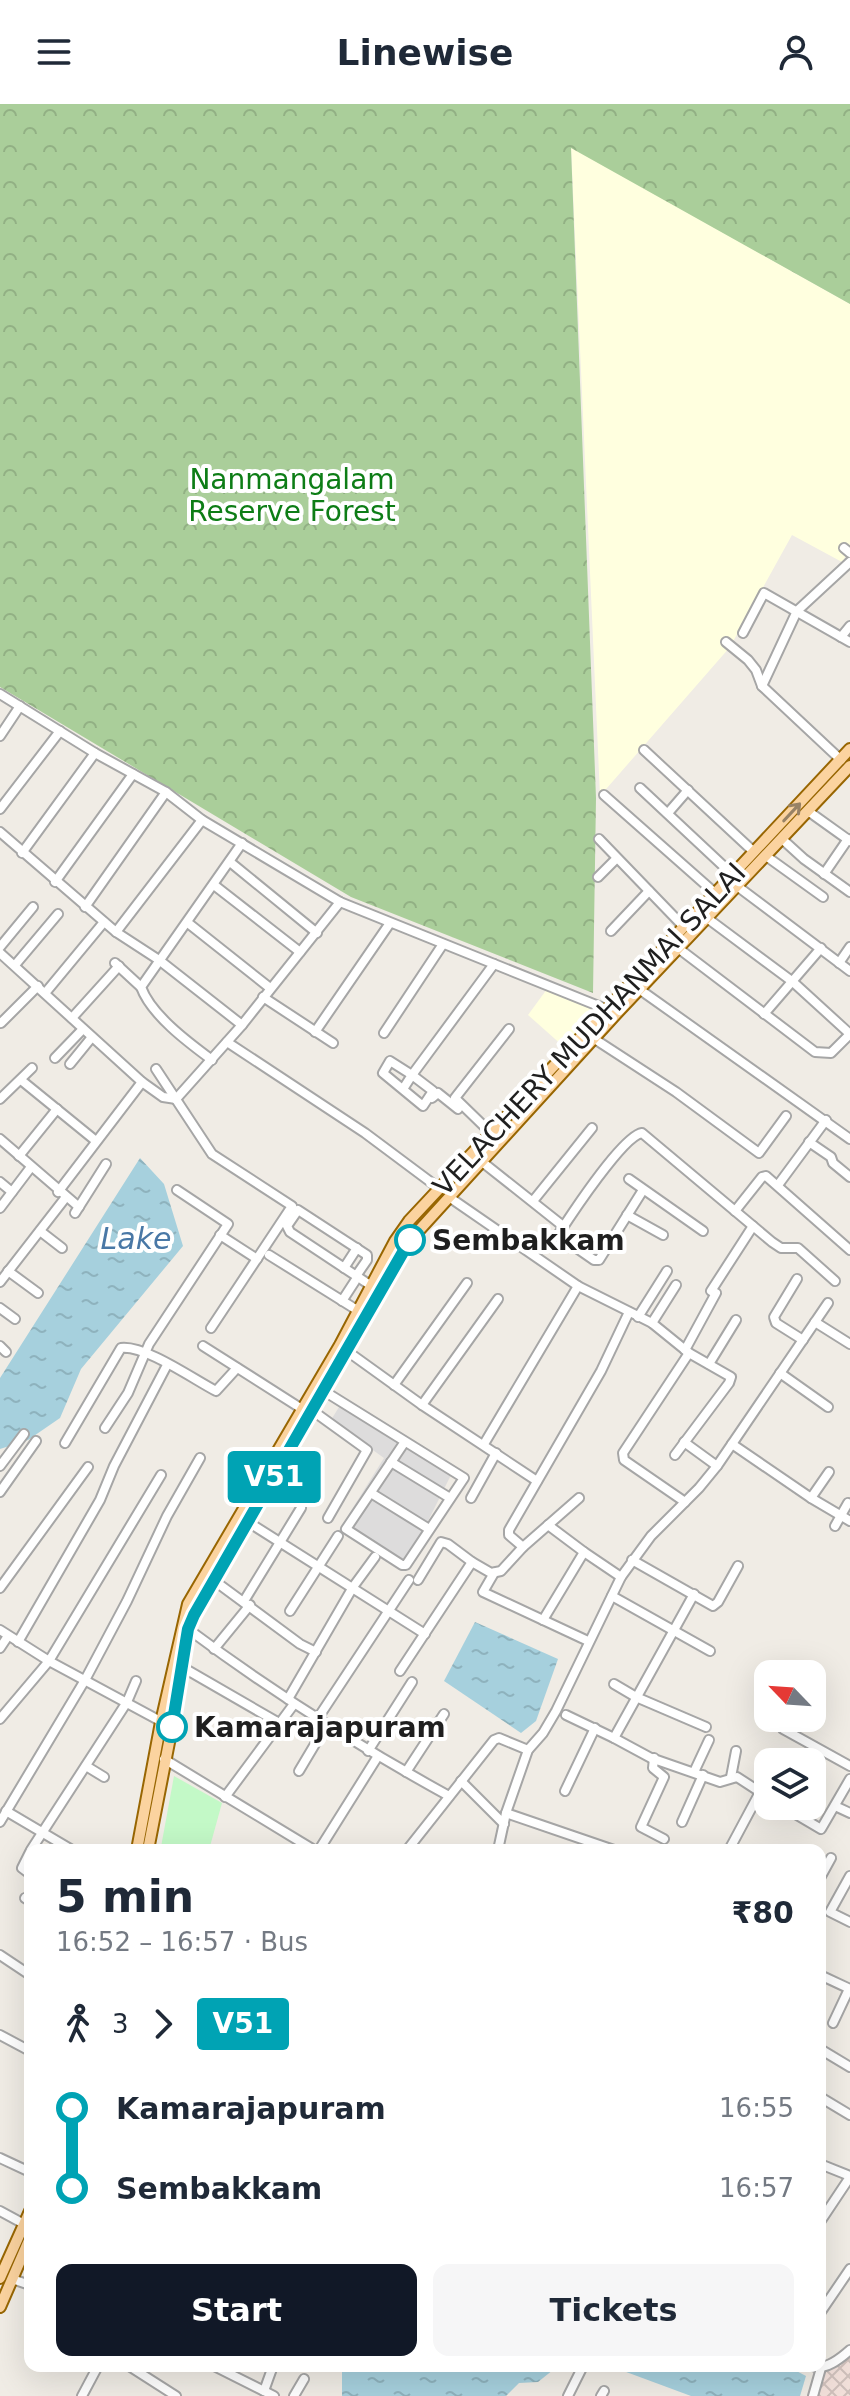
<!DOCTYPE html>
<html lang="en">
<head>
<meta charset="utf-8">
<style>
  body { margin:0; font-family:"DejaVu Sans",sans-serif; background:#f6f6f7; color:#1f2937; height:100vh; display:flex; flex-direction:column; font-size:30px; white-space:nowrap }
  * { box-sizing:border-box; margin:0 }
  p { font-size:26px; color:#747a83 }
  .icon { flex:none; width:44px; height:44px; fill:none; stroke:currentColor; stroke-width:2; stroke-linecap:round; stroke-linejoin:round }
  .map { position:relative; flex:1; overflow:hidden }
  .drawer { position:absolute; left:24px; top:1740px; width:802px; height:528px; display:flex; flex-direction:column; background:#fff; border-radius:16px; box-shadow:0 8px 32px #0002 }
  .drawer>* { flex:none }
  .badge { padding:0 16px; border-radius:6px; font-size:28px; line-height:52px }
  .needle { width:52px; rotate:295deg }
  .controls { position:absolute; left:754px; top:1556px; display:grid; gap:16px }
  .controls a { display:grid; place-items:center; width:72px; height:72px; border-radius:16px; background:#fff; box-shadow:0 8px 32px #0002; font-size:40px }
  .map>.badge { position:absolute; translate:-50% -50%; box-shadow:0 0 0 4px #fff }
  .legs { display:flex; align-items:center; gap:12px; height:88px; padding:0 32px; font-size:26px }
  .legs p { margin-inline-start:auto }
  .overview { display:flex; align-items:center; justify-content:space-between; height:136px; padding:0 32px }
  h1 { font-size:44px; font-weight:800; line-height:60px }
  .primary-button { display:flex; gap:16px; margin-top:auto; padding:16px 32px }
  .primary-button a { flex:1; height:92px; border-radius:16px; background:#111827; color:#fff; font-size:32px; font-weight:800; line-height:92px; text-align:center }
  .primary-button a+a { background:#f6f6f7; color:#1f2937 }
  ul { padding:0 32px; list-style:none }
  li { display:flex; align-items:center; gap:28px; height:80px; font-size:30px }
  li i { display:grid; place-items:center; width:12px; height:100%; margin:0 10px; background:currentColor }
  li i::after { content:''; width:20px; height:20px; margin:-10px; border:6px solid; border-radius:50%; background:#fff }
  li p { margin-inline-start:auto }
  li:first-child i { background:linear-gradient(#0000 50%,currentColor 0) }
  li:last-child i { background:linear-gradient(currentColor 50%,#0000 0) }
  header { display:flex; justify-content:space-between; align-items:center; height:104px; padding:0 32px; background:#fff; font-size:36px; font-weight:800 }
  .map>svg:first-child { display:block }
</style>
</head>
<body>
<header><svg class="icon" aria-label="menu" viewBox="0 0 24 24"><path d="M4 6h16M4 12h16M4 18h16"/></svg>Linewise<svg class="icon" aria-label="person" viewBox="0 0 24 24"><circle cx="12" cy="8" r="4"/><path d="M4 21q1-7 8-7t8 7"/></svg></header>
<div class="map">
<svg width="850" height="2292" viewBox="0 0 850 2292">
  <defs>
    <pattern id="military-cross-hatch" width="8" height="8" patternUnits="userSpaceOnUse" patternTransform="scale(2)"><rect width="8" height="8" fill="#f1dfd9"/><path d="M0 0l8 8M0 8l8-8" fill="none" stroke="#cebfba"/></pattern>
    <pattern id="forest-crowns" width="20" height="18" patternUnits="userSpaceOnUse" patternTransform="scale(2)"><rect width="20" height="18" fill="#aace9a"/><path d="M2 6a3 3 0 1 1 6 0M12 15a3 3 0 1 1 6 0" fill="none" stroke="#92b084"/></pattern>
    <pattern id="water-ripples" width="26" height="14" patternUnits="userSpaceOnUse" patternTransform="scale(2)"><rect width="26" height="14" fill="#a6d0dd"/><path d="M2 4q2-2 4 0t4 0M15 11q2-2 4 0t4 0" fill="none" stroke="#8eb2bd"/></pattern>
  </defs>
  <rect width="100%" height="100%" fill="#f0ece5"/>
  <!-- residential -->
  <polygon fill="#dddcdc" points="344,1295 454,1365 403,1467 339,1426 384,1354 331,1316"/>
  <!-- education -->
  <g fill="#ffffdf">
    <polygon points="571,43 850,200 850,445 842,458 792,431 730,543 600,692"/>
    <polygon points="547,885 597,904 564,943 528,911"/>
  </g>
  <!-- military -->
  <polygon fill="url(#military-cross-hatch)" points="850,2244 850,2292 812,2292 821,2266"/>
  <!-- forest -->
  <polygon fill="url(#forest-crowns)" points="0,0 850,0 850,200 571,44 596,694 593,889 351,793 0,583"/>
  <!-- park -->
  <polygon fill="#c3f9c7" points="174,1672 222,1699 209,1746 169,1746 161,1743"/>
  <!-- water -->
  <g fill="url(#water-ripples)">
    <polygon points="140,1054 164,1080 183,1142 81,1265 60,1314 28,1336 0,1345 0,1274"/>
    <polygon points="475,1518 558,1555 536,1617 521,1629 444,1577"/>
    <polygon points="342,2262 558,2262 538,2278 519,2279 506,2292 342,2292"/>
    <polygon points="610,2262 787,2262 806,2272 800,2292 691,2292"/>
  </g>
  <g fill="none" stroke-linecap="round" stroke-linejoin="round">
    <defs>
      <g id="minor">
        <polyline points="844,444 850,449"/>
        <polyline points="743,529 764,489 850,538"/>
        <polyline points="841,533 850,522"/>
        <polyline points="726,538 748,556 756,566 762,582 841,656"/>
        <polyline points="762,582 797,507 850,458"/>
        <polyline points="0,590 95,649 166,688 202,716 340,798 611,907"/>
        <polyline points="0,632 20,602"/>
        <polyline points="644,646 754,748"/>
        <polyline points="640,684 733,771"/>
        <polyline points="604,691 715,789"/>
        <polyline points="0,705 60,627"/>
        <polyline points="808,707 850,737"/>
        <polyline points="668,709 688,686"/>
        <polyline points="0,728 116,828 159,856 242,921"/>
        <polyline points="599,735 683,822"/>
        <polyline points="782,735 804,755 850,788"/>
        <polyline points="22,749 95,649"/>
        <polyline points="766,752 823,793"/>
        <polyline points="230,758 317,829"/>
        <polyline points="824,770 848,735"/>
        <polyline points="598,773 616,755"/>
        <polyline points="55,778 133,670"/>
        <polyline points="214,781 300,848"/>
        <polyline points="737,782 850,867"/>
        <polyline points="85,803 166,688"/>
        <polyline points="707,814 793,878 850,930"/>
        <polyline points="188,819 270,884"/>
        <polyline points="611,827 649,787"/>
        <polyline points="116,828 202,716"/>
        <polyline points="0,843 33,803"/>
        <polyline points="678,844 815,948 831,949 850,930"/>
        <polyline points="0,849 142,978 163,993 176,995"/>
        <polyline points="115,859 141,883"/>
        <polyline points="839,859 850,843"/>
        <polyline points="15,861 58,810"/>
        <polyline points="639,885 850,1035"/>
        <polyline points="46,888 104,818"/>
        <polyline points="263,893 333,939"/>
        <polyline points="764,910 821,844"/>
        <polyline points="72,914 119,862"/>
        <polyline points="1,919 38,882"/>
        <polyline points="315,928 390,819"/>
        <polyline points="384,929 443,840"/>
        <polyline points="593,934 676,988 759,1049 786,1012"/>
        <polyline points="227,938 365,1029 440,1085"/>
        <polyline points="55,954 83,925"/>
        <path d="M212,956C189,939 151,911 141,883L242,739"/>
        <polyline points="70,960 92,933"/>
        <polyline points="156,965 212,1050 292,1102 211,1224"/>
        <polyline points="21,976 96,1037"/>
        <polyline points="403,985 412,971 390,957 383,969 423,1002 433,987 412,971 494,860"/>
        <polyline points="432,994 438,989 458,1005"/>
        <polyline points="0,995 32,964"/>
        <polyline points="176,995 242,921 340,798"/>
        <polyline points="491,1029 455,994 509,925"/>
        <polyline points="0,1035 79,1103"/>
        <polyline points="809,1038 831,1053 833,1059 850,1073"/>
        <polyline points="19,1052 57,1005"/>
        <polyline points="481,1057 563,1122"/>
        <polyline points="629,1075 703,1127"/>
        <polyline points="0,1078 12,1088"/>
        <polyline points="778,1081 826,1016"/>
        <path d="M643,1086L599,1156H594L558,1131C571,1111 623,1032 642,1029L772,1138L781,1144H798L835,1177"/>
        <polyline points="58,1088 142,978"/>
        <polyline points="449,1093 578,1182 652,1219 689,1249 731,1273 729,1279 675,1351"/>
        <polyline points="533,1097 592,1024"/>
        <polyline points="0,1104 31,1063"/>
        <polyline points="735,1107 762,1073 766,1072 850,1146"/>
        <polyline points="75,1109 106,1060"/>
        <polyline points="627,1111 663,1131"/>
        <polyline points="40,1127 62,1144"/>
        <polyline points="220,1131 257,1155"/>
        <polyline points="269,1151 357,1206"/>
        <polyline points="344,1164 357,1144"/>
        <polyline points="8,1167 38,1189"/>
        <polyline points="356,1172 367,1156 367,1151 298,1106 287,1122 290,1128 370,1181"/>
        <polyline points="797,1175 774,1213 776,1219 803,1236"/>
        <polyline points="0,1178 66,1093"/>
        <polyline points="711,1187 753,1122"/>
        <polyline points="342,1197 355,1177"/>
        <polyline points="0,1204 15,1215"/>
        <polyline points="638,1213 667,1167"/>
        <polyline points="815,1218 850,1240"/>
        <polyline points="652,1219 676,1181"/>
        <polyline points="0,1242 6,1248"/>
        <polyline points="203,1242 302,1305"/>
        <polyline points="685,1246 716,1189"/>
        <polyline points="347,1247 422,1301 537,1377"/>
        <polyline points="709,1260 736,1216"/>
        <polyline points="780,1269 828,1303"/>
        <polyline points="394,1281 467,1179"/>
        <polyline points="324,1287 464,1374 406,1461 402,1461 346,1425 404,1339"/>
        <polyline points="422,1301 498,1195"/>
        <polyline points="313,1307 367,1346 328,1414"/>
        <polyline points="105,1324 128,1289 149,1240 228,1120 177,1086"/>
        <polyline points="684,1338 717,1362"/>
        <path d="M65,1339L121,1244C145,1241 193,1275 216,1287L237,1264"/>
        <polyline points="484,1340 578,1182"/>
        <polyline points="732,1340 811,1394 850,1417"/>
        <polyline points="391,1358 450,1394"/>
        <polyline points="0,1362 24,1330"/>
        <polyline points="0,1388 36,1337"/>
        <polyline points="371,1389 429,1425"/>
        <polyline points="471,1394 496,1349"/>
        <polyline points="811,1394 829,1368"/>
        <polyline points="685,1398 624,1356 623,1349 689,1249"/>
        <polyline points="248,1418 425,1530"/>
        <polyline points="835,1422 848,1399"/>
        <polyline points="523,1443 509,1431 509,1426 601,1267 629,1208"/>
        <polyline points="584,1448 621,1473"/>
        <polyline points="632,1456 713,1502 718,1498 738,1462"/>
        <polyline points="494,1469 483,1488 588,1537"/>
        <polyline points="212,1475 300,1540 316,1548"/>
        <polyline points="418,1476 441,1438 448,1440 472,1458"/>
        <polyline points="0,1484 88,1363"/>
        <polyline points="612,1492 710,1547"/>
        <polyline points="244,1497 301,1404"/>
        <polyline points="290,1507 338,1432"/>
        <polyline points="543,1516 584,1448 548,1421"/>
        <path d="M188,1525C271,1587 358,1642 449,1692"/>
        <polyline points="0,1526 49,1557 164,1619"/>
        <polyline points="18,1538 100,1396 114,1362 167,1261"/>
        <polyline points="0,1544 8,1532"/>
        <polyline points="214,1545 250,1501"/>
        <polyline points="182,1563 279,1619"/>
        <polyline points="400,1567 472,1458 491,1469 501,1467 523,1443 579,1394"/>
        <polyline points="614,1580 636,1593 706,1623"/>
        <polyline points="288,1595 353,1483 375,1453"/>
        <polyline points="566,1611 614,1634 694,1490"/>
        <polyline points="318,1614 409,1476"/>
        <polyline points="0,1615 49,1557 161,1371"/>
        <polyline points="783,1625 850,1662"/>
        <polyline points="614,1634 651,1654 720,1678 737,1673 760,1688"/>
        <polyline points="368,1647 412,1578"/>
        <polyline points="654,1654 653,1664 664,1673 641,1723 664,1735"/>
        <polyline points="164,1655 314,1746"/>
        <polyline points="86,1662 104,1673"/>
        <polyline points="299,1667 327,1620"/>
        <polyline points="406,1668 444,1610"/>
        <polyline points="694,1668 709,1636"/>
        <polyline points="731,1673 736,1647"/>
        <polyline points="461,1677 504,1720"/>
        <polyline points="565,1687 595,1624"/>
        <polyline points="225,1693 294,1600"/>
        <polyline points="782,1702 821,1725 850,1675"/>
        <polyline points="835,1702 850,1709"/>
        <polyline points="6,1707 72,1746"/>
        <polyline points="506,1709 614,1746"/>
        <polyline points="0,1718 85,1576 127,1497 167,1412 200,1354"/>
        <polyline points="682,1718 703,1671"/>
        <polyline points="31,1746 127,1598 136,1577"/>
        <polyline points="319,1746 378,1652"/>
        <polyline points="407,1746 494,1636 499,1634 528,1646"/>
        <polyline points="498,1746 506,1709 528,1646 543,1629 556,1607 621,1473 651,1432 699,1384 717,1362 828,1199"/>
        <polyline points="729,1746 760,1688 768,1693"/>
        <polyline points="30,1748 22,1764 30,1770"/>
        <polyline points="850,1772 830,1808 850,1818"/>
        <polyline points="820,1774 831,1754"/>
        <polyline points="25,1794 30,1797"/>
        <polyline points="0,1851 30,1871"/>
        <polyline points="820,1871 850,1885"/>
        <polyline points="833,1919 849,1885"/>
        <polyline points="0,1931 30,1947"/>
        <polyline points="820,1945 850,1963"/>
        <polyline points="820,1993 850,2011"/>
        <polyline points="0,2054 30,2068"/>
        <polyline points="820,2060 850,2072"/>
        <polyline points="0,2107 24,2120"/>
        <polyline points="820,2118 850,2073"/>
        <polyline points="12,2175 30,2181"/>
        <polyline points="820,2209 850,2165"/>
        <polyline points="129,2262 176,2292"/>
        <polyline points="214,2262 274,2292"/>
        <path d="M812,2262C825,2267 840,2255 850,2246"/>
        <polyline points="264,2287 273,2262"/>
        <polyline points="82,2292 98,2262"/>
        <polyline points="294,2292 304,2275"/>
        <polyline points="568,2292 583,2262"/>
        <polyline points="601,2292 604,2287"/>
        <polyline points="813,2292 821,2264"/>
      </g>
      <g id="major">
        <polyline points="137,1746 161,1618 188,1500 340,1241 395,1137 409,1117 850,645"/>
        <polyline points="148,1746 172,1623 188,1525 194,1511 412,1134 616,910 850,662"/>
        <polyline points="0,2174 30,2107"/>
        <polyline points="0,2203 30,2134"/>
      </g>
    </defs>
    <!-- minor casing -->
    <use href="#minor" stroke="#a6a6a6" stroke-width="12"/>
    <!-- major casing -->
    <use href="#major" stroke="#986602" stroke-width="14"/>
    <!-- minor -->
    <use href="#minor" stroke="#fff" stroke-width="8"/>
    <!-- major -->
    <use href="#major" stroke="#fbd39f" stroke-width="10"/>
  </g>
  <!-- one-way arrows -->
  <defs><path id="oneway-shaft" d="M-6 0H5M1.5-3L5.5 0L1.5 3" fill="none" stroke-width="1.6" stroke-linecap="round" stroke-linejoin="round" transform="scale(2)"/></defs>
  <use stroke="#988265" href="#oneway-shaft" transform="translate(792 708) rotate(-47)"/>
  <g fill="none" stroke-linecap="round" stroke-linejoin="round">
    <defs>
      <polyline id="line-1" points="172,1623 188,1525 194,1511 410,1136"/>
    </defs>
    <!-- line-1 casing -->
    <use href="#line-1" stroke="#fff" stroke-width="18"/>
    <!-- line-1 -->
    <use href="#line-1" stroke="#00a3b4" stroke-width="12"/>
  </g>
  <!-- markers -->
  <g fill="#fff" stroke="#00a3b4" stroke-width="4">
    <circle cx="410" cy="1136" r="14"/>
    <circle cx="172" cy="1623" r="14"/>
  </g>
  <g text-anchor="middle" stroke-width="8" stroke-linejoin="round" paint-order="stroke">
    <!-- park labels -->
    <g font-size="28" fill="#0d7d16" stroke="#fff">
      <text x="292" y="385">Nanmangalam<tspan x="292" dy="32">Reserve Forest</tspan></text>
    </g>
    <!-- street labels -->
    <g font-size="28" fill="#1f1f1f" stroke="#fff">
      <text transform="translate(589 925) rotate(-47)" y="10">VELACHERY MUDHANMAI SALAI</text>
    </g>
    <!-- stop labels -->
    <g font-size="28" font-weight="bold" fill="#1f1f1f" stroke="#fff" text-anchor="start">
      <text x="432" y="1146">Sembakkam</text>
      <text x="194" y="1633">Kamarajapuram</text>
    </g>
    <!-- water labels -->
    <g font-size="30" font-style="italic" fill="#4978a6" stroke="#fff">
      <text x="136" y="1145">Lake</text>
    </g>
  </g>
</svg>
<div class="controls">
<a><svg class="needle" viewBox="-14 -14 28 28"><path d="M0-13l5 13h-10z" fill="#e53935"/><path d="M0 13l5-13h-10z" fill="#747a83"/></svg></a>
<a><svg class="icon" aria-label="layers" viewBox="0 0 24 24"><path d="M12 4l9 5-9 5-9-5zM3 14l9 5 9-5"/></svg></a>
</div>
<b class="badge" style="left:274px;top:1373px;background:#00a3b4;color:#fff">V51</b>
<section class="drawer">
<div class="overview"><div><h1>5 min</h1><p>16:52 – 16:57 · Bus</p></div><b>₹80</b></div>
<div class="legs"><svg class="icon" aria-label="walk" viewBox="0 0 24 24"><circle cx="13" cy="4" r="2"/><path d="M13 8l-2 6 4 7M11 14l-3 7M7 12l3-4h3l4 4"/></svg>3<svg class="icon" aria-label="forward" viewBox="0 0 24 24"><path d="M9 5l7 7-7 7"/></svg><b class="badge" style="background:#00a3b4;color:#fff">V51</b></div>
<ul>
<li><i style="color:#00a3b4"></i><b>Kamarajapuram</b><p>16:55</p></li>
<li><i style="color:#00a3b4"></i><b>Sembakkam</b><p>16:57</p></li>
</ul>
<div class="primary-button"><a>Start</a><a>Tickets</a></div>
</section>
</div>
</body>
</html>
